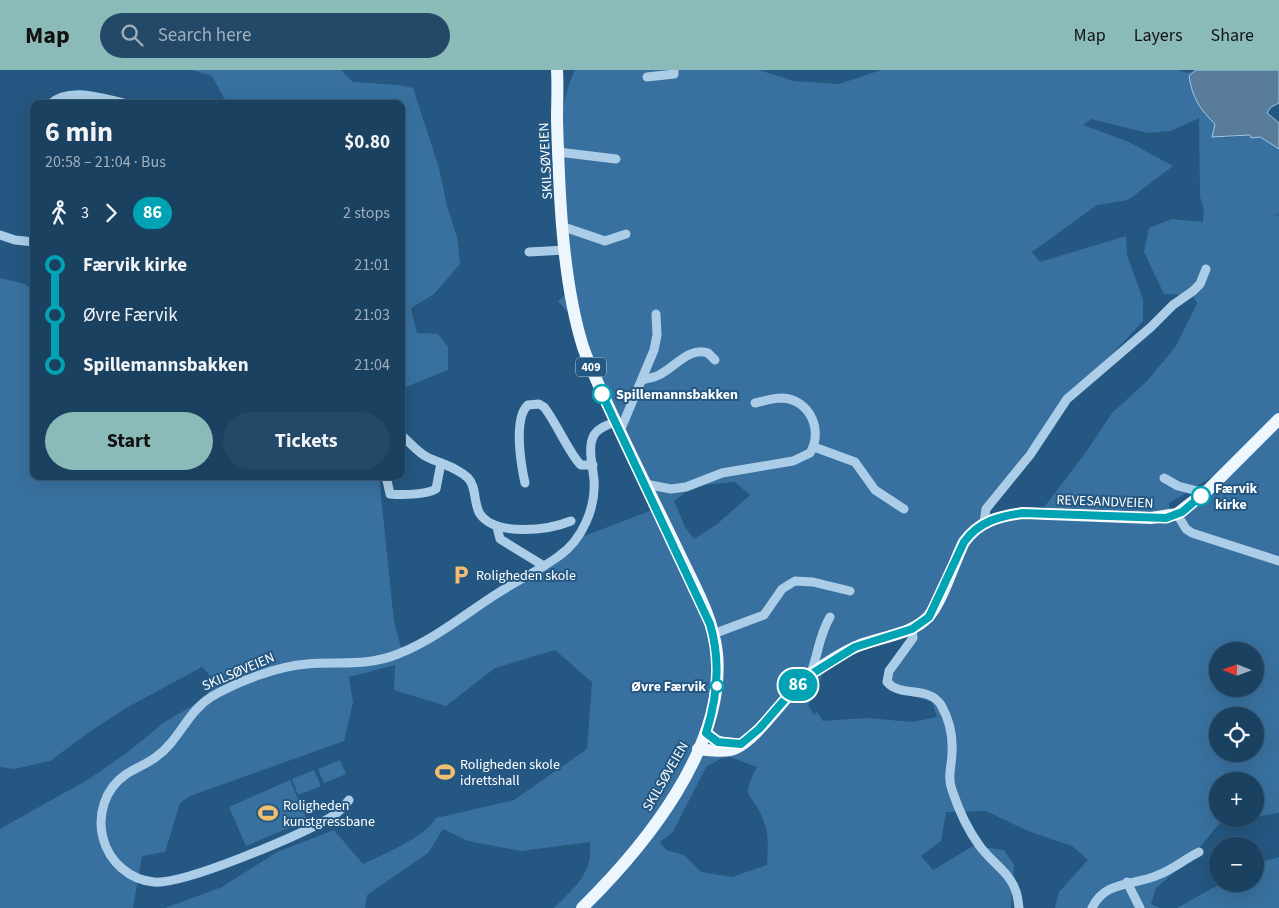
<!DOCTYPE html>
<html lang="en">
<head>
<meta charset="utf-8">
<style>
  body { margin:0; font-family:"Source Sans 3",sans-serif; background:#244867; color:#f1f3f6; height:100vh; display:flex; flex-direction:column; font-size:19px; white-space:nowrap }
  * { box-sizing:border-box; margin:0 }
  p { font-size:16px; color:#a0afbd }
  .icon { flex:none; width:28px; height:28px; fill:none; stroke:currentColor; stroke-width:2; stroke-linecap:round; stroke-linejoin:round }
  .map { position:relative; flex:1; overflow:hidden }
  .details { position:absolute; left:30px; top:30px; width:375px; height:380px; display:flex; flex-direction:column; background:#1b4161; border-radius:10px; box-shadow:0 5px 20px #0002,0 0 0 1px #395a76 }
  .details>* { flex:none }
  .badge { padding:0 10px; border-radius:16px; font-size:18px; line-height:32px }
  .needle { width:32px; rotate:271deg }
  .tools { position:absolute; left:1209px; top:572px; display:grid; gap:10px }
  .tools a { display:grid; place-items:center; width:55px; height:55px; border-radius:50%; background:#1b4161; box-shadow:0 5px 20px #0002,0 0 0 1px #395a76; font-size:25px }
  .map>.badge { position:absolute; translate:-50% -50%; box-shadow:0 0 0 2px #fff }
  .legs { display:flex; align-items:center; gap:8px; height:55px; padding:0 15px; font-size:16px }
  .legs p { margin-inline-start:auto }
  .head { display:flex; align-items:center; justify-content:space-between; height:85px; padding:0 15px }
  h1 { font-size:28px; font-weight:700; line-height:38px }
  .primary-button { display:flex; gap:10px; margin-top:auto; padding:10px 15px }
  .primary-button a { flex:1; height:58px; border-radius:30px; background:#8bbbb9; color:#111; font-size:20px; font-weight:700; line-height:58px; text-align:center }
  .primary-button a+a { background:#244867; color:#f1f3f6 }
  ul { padding:0 15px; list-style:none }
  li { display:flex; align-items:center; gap:18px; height:50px; font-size:19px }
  li i { display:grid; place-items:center; width:8px; height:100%; margin:0 6px; background:currentColor }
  li i::after { content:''; width:12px; height:12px; margin:-6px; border:4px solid; border-radius:50%; background:#1b4161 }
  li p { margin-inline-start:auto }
  li:first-child i { background:linear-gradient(#0000 50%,currentColor 0) }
  li:last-child i { background:linear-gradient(currentColor 50%,#0000 0) }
  header { display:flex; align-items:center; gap:30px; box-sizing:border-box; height:70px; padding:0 25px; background:#8bbbb9; color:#111 }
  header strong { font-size:24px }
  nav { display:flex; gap:28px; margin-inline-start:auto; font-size:18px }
  .search { width:350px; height:45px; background:#244867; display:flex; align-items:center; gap:12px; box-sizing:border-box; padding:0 18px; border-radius:28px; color:#a0afbd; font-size:19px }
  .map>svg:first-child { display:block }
</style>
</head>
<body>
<header>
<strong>Map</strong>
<div class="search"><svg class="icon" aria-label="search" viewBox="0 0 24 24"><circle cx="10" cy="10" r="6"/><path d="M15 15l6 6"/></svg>Search here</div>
<nav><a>Map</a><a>Layers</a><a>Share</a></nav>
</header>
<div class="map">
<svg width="1279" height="838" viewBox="0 0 1279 838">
  <rect width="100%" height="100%" fill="#245781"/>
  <!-- green -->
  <g fill="#38719f" fill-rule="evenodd">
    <polygon points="192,0 341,0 353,12 399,15 413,18 439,98 447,136 457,167 460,194 434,224 411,238 417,263 438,264 448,277 448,300 401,319 401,34 227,34 212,6"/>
    <path d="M575,0H759L794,11L839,14L881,0H1178L1187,3L1196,0L1189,6C1192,27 1200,40 1215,54L1212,67L1219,65L1226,68L1250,65L1251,68L1260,67L1279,79V144L1270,147L1279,145V743L1255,747V711H1218V749H1230L1222,750L1192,787L1156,818L1151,834L1160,838H1055L1059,822L1088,790L1072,776L1028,761L986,741L946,742L941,771L921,786L933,800L973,776L1004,780L1014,795L1011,838H554C575,817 593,804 590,772L521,781L468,771L443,759L428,783L367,825L365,838H165L222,817L277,782L334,760L363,794C384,784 424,768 436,748L514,730L587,679L592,612L555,580L495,598L446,636L394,620L395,595L349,607L353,632L344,671L190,726L180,733L165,782L142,786L133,838H0V759L89,709L128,682L163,653L205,628L215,611L202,597L126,638L88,663L50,691L14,699L0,697V208L25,214L34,221V406H379L394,552L403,585L487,528L546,495L579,468L655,439L579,277L574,250L558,231L564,226L569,205C565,143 547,57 575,0ZM1199,48L1200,127L1204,139L1203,152L1172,149L1149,158L1144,182L1164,224L1192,225L1197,233L1176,276L1147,311L1112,343L1086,382L1042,440L983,447L992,427L1048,353L1143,251V229L1127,185L1126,166L1040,192L1032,182L1097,135L1128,130L1173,96L1129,72L1083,55L1091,49L1148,63L1171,61ZM1239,391L1242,393L1221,404L1212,416L1216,419L1191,438L1152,450L1082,446C1110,440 1143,449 1170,441L1169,433ZM735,412L750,425L716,455L694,469L685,457L674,431L693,416ZM906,563L909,565L887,604V617L932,632L937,647L913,652L866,648L823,651L817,642L814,645L808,635L823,604L861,577ZM1218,581H1255V619H1218ZM1218,646H1255V684H1218ZM730,687L757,697C739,732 752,720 763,749C769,764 768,779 767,795L732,807L701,802L684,785L666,780L660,772L673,762L706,697L722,688Z"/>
    <polygon points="340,690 346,704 324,713 318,699"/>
    <polygon points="314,700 321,716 298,725 292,709"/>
    <polygon points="290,710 307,750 246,776 229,737"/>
    <polygon points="1279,787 1279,838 1177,838 1220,814 1255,814 1255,794"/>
  </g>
  <!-- water -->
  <path fill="#587c9a" stroke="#9fc9e8" d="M1196,0H1279V33L1271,37L1267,43L1279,53V79L1260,67L1251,68L1250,65L1212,67L1215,54C1200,40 1192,27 1189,6Z"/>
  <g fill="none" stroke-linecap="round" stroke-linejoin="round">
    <!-- minor -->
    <g stroke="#abcde7" stroke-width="9">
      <polyline points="647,7 674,4 674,0"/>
      <path d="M50,34C71,16 103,29 128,34"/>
      <polyline points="558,82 616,89"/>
      <polyline points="564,157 605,171 626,164"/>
      <polyline points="0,165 15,170 34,172"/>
      <polyline points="529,182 565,180"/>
      <path d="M643,310C648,308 654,308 659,305C674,298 690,276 708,283L715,290"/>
      <polyline points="620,361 654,280 657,265 656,244"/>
      <path d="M401,365C410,372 417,382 427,387C441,394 457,397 468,408C477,417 473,433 480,444C496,467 549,460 571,451"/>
      <polyline points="814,377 855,392 875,420 904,439"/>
      <path d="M386,406L390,424C401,425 426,425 436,419L441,393"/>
      <polyline points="1164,408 1178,416 1205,423"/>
      <path d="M525,413C521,395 513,348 528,335L539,334L544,337C556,352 570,385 581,395H593"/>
      <path d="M645,414L671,419L686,417L722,403L793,391L810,383C824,360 809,329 782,328C773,328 764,331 755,333"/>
      <polyline points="1177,444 1186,459 1192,463 1279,491"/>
      <polyline points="984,453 986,439 1030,385 1067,329 1151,257 1173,235 1193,221 1200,214 1206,199"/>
      <polyline points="497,457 500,469 544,496"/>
      <path d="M912,559L913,568L889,601L887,612C901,628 928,615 941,635C949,649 953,666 952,682C952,695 947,707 952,720C958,738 968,760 979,775C989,790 1009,802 1015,819C1018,825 1018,832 1019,838"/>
      <polyline points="713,564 764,545 782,519 795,511 813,512 850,521"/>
      <path d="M813,603L812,600C819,580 819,566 830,547"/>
      <path d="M349,730C343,738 336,745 326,750C297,766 184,815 154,812C130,810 109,792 103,768C97,745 105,719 125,705C135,698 147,694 156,687C179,671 187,642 211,627C236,612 278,596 307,594C339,591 366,597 398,584C434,570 465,544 498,523C518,510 540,500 559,486C582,470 596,438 594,410C593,397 587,377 594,365C599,357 608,355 615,352"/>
      <polyline points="1127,812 1140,838"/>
      <path d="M1092,838C1105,810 1134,816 1158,805C1172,800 1185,789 1199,782"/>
    </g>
    <!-- major -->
    <g stroke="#edf5fd" stroke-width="12">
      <path d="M557,0C558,17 557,34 557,50C559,121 562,210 583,277C591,300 602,322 612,344C633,390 656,435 678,481C693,513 713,547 717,583C726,677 645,776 582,838"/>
      <polyline points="706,663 718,672 736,675"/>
      <path d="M698,679C710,680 725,683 736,678C760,667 787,621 812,603C827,593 842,582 858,576C879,567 912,565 928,547C942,532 954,492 964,472C979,451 1000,446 1023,443L1151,448L1177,444L1209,419L1279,349"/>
    </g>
  </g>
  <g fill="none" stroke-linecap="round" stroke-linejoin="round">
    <defs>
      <path id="line-1" d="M602,324L710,554C721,591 718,626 706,663L718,672L741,674L759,659L793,620L813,603L855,577L912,559L929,547L964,472C979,451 1000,446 1023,443L1166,448L1182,442L1201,426"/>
    </defs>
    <!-- line-1 casing -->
    <use href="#line-1" stroke="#fff" stroke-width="11"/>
    <!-- line-1 -->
    <use href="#line-1" stroke="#00a3b4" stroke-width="8"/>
  </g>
  <!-- icons -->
  <defs>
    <symbol id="parking-bare" viewBox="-9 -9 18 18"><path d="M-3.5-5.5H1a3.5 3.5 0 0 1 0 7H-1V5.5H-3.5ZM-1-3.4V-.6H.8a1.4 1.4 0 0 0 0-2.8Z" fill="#f2be6f" stroke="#245781" stroke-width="2.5" paint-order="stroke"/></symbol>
    <symbol id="stadium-bare" viewBox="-9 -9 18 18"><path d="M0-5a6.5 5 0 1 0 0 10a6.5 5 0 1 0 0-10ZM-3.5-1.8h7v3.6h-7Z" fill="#f2be6f" stroke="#245781" stroke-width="2.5" paint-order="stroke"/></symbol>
  </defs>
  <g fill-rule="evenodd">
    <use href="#parking-bare" x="447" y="491" width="28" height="28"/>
    <use href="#stadium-bare" x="431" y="688" width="28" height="28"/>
    <use href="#stadium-bare" x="254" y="729" width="28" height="28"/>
  </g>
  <!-- markers -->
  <g fill="#fff" stroke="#00a3b4" stroke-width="2.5">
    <circle cx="602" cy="324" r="9"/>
    <circle cx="1201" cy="426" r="9"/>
    <circle cx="717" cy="616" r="6"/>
  </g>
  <g text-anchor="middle" stroke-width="4" stroke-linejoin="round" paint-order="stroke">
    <!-- shield labels -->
    <rect fill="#245781" stroke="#bdcdd9" stroke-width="1" x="576" y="287.5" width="30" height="19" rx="4"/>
    <g font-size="12" font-weight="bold" fill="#fff">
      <text x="591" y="301">409</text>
    </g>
    <!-- street labels -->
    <g font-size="14" fill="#fff" stroke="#245781">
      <text transform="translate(545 91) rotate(-93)" y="5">SKILSØVEIEN</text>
      <text transform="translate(1105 431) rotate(2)" y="5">REVESANDVEIEN</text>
      <text transform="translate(238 601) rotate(-23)" y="5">SKILSØVEIEN</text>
      <text transform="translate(665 706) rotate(-60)" y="5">SKILSØVEIEN</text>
    </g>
    <!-- stop labels -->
    <g font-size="14" font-weight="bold" fill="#fff" stroke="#245781" text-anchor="start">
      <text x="616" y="329">Spillemannsbakken</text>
      <text x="1215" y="423">Færvik<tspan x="1215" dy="16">kirke</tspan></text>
      <text x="706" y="621" text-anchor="end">Øvre Færvik</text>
    </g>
    <!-- poi labels -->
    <g font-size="14" fill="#fff" stroke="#245781" text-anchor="start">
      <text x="476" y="510">Roligheden skole</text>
      <text x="460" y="699">Roligheden skole<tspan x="460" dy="16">idrettshall</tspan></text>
      <text x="283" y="740">Roligheden<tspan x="283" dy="16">kunstgressbane</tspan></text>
    </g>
  </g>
</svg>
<div class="tools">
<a><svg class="needle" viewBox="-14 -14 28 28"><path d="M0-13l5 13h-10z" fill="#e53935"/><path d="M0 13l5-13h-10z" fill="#a0afbd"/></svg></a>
<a><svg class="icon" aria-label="locate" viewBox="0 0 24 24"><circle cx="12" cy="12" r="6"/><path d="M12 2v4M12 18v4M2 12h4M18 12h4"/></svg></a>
<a>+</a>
<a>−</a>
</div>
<b class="badge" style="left:798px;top:615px;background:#00a3b4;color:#fff">86</b>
<section class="details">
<div class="head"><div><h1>6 min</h1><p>20:58 – 21:04 · Bus</p></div><b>$0.80</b></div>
<div class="legs"><svg class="icon" aria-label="walk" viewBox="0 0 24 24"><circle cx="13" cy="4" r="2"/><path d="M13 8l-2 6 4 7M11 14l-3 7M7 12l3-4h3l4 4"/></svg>3<svg class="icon" aria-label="forward" viewBox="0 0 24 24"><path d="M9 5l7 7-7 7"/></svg><b class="badge" style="background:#00a3b4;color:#fff">86</b><p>2 stops</p></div>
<ul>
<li><i style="color:#00a3b4"></i><b>Færvik kirke</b><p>21:01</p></li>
<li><i style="color:#00a3b4"></i><span>Øvre Færvik</span><p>21:03</p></li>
<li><i style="color:#00a3b4"></i><b>Spillemannsbakken</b><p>21:04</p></li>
</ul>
<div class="primary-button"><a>Start</a><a>Tickets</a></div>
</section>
</div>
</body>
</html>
